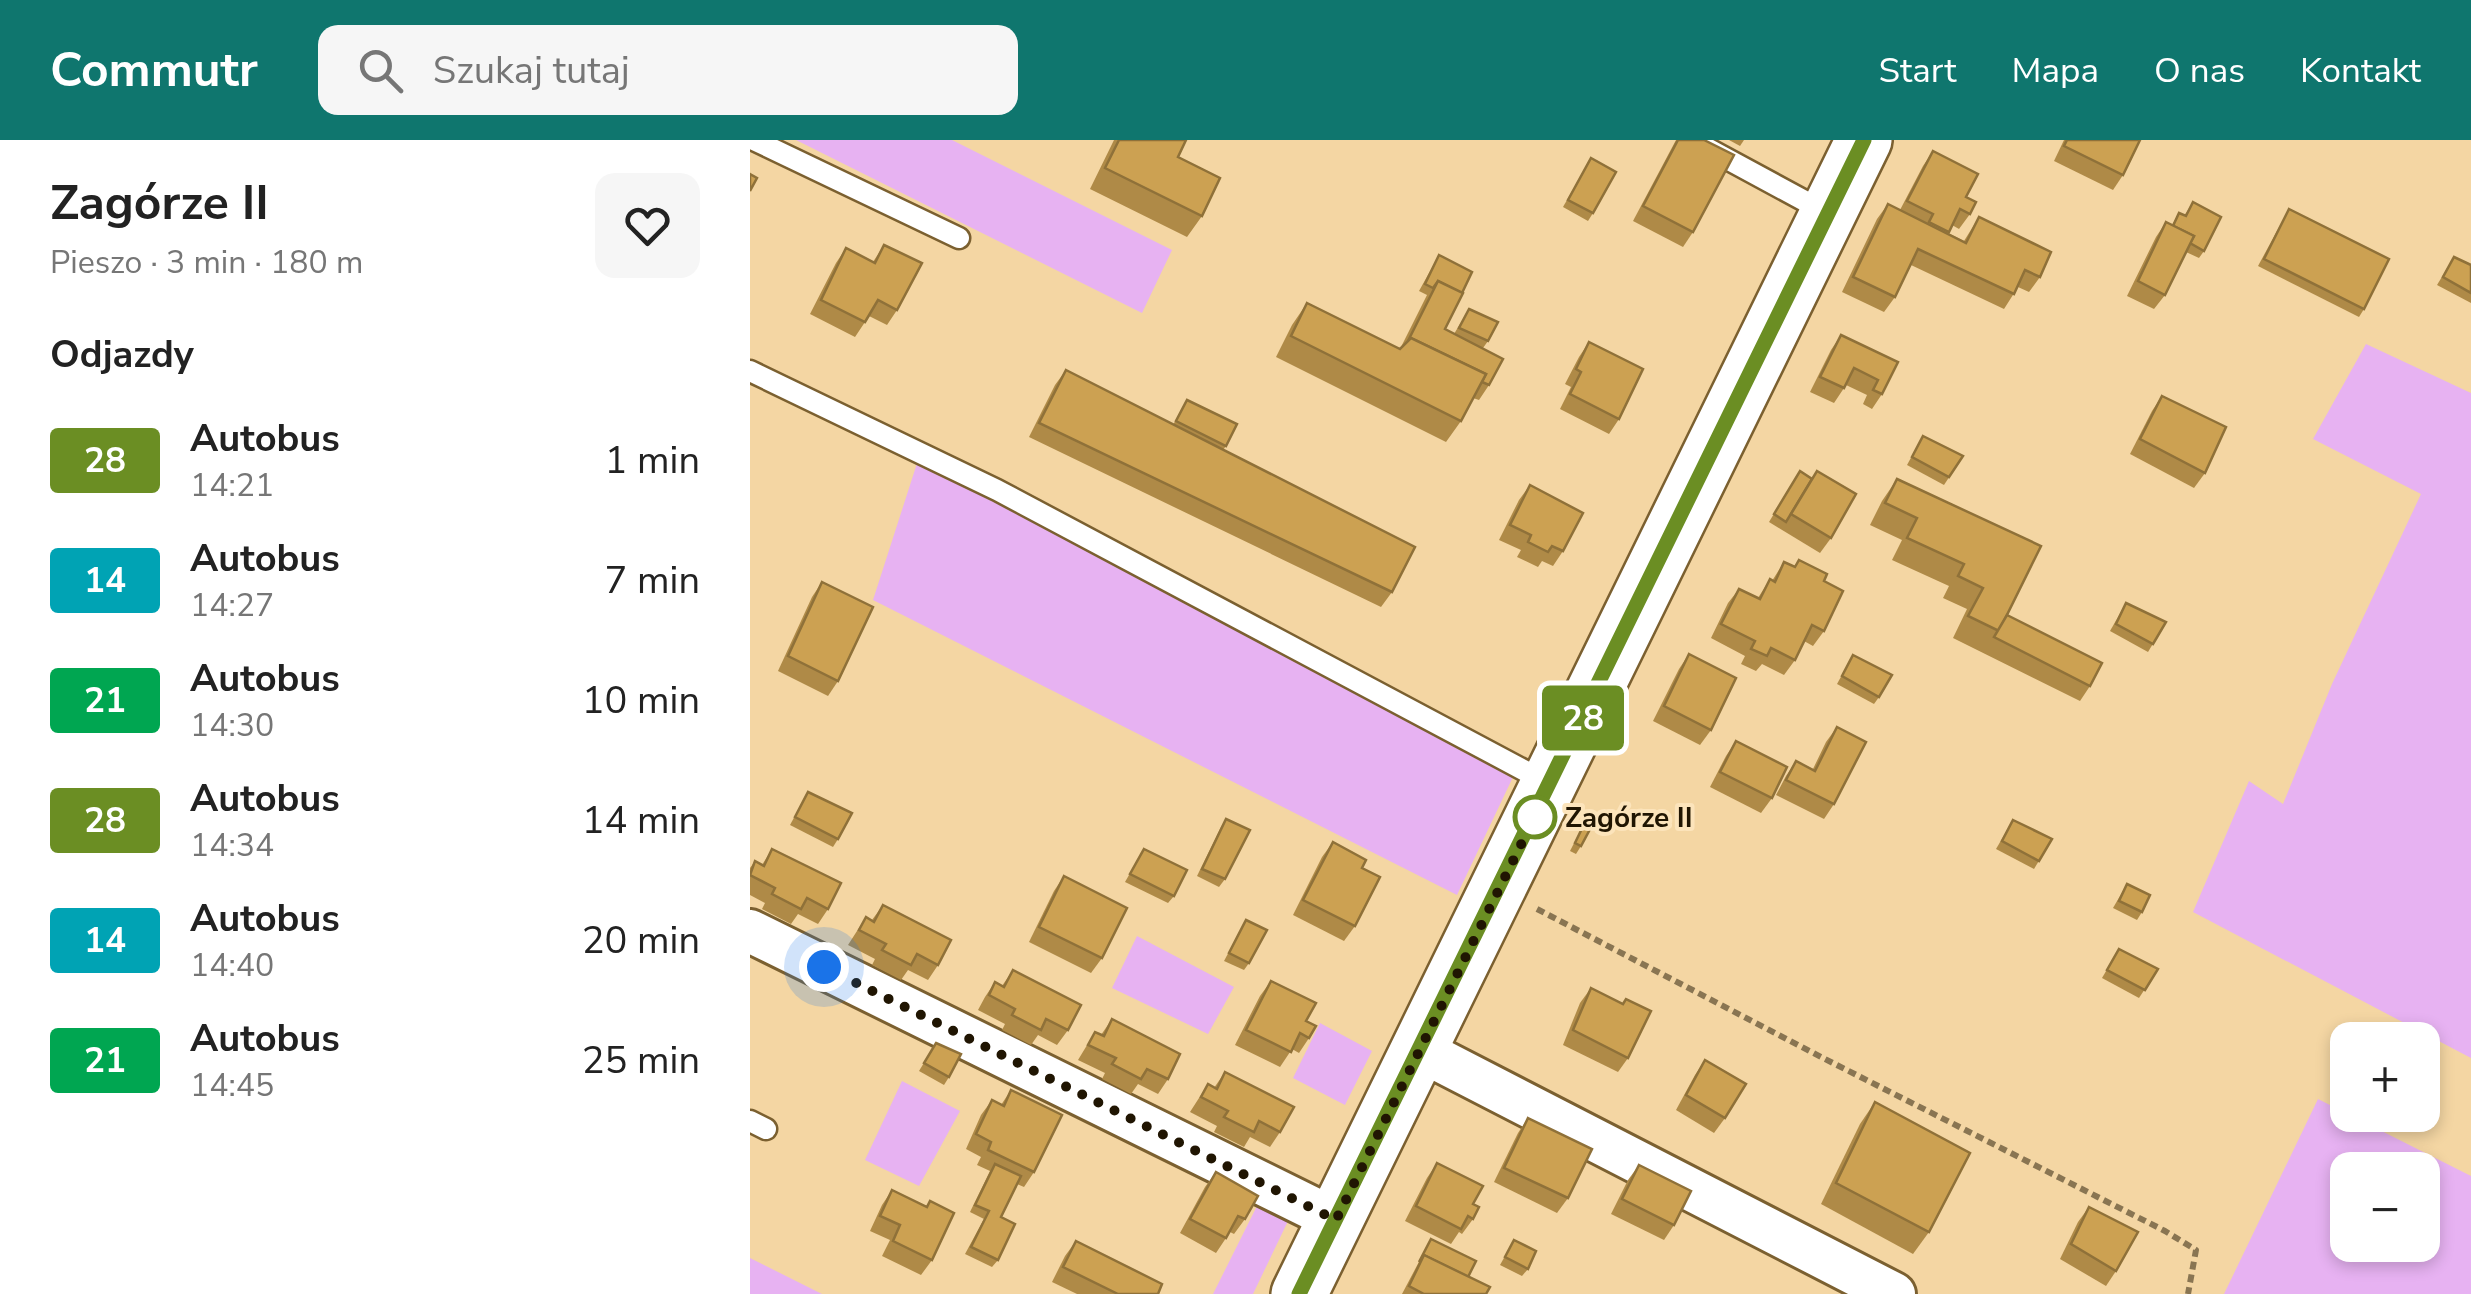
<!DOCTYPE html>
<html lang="pl">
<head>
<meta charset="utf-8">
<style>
  body { margin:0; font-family:"Nunito Sans",sans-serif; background:#f6f6f6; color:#222; height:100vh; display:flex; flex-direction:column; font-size:38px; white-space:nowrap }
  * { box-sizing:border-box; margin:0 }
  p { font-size:32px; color:#767676 }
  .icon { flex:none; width:55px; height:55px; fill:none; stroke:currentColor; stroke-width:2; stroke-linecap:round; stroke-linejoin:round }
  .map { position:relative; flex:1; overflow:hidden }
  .details { display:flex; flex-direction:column; background:#fff; width:750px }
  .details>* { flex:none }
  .badge { padding:0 20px; border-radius:8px; font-size:35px; line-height:65px }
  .fabs { position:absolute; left:1580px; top:882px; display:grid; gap:20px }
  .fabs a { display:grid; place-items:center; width:110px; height:110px; border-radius:20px; background:#fff; box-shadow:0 5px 15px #0003; font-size:50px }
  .you { position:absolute; width:50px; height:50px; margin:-25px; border:8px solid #fff; border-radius:50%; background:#1a73e8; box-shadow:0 0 0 15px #1a73e833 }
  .map>.badge { position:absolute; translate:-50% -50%; box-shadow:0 0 0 5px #fff }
  h2 { padding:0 50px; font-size:38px; line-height:90px }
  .round { display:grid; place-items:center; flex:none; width:105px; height:105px; border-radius:20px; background:#f6f6f6 }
  .headline { display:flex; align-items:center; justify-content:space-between; height:170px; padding:0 50px }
  h1 { font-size:48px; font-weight:700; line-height:75px }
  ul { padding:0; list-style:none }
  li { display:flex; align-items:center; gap:30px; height:120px; padding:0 50px }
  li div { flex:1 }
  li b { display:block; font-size:38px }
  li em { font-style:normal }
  li .badge { min-width:110px; font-weight:700; text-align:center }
  header { display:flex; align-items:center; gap:60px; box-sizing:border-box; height:140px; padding:0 50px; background:#0f766e; color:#fff }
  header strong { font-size:48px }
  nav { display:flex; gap:55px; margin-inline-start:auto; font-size:35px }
  .search { width:700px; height:90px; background:#f6f6f6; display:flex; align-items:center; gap:25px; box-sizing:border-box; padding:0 35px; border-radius:20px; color:#767676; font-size:38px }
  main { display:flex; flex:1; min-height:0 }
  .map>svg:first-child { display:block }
</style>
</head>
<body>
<header>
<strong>Commutr</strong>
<div class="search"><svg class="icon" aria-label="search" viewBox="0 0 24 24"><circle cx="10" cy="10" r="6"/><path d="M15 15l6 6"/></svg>Szukaj tutaj</div>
<nav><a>Start</a><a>Mapa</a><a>O nas</a><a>Kontakt</a></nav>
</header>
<main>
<section class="details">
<div class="headline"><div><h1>Zagórze II</h1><p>Pieszo · 3 min · 180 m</p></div><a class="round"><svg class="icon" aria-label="heart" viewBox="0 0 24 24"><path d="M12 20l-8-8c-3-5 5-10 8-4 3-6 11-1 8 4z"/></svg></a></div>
<h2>Odjazdy</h2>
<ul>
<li><span class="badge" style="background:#6b8e23;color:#fff">28</span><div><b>Autobus</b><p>14:21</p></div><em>1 min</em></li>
<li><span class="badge" style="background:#00a3b4;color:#fff">14</span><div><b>Autobus</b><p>14:27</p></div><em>7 min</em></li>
<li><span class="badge" style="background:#00a651;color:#fff">21</span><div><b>Autobus</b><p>14:30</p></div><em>10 min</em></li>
<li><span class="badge" style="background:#6b8e23;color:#fff">28</span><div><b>Autobus</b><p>14:34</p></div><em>14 min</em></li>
<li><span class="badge" style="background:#00a3b4;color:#fff">14</span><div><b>Autobus</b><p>14:40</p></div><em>20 min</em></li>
<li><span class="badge" style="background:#00a651;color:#fff">21</span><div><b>Autobus</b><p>14:45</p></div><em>25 min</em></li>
</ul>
</section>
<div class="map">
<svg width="1721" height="1154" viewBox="0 0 1721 1154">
  <rect width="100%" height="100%" fill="#f4d6a3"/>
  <!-- green -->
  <g fill="#e7b2f2" fill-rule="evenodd">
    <polygon points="46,0 202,0 422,110 392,173"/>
    <polygon points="1616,204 1721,253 1721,918 1443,772 1499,641 1533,664 1582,544 1671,354 1563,299"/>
    <polygon points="170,314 260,367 763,637 707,755 123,460"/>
    <polygon points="387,796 484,847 458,894 362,848"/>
    <polygon points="570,883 622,911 595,965 543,938"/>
    <polygon points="152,941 210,971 169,1046 115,1020"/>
    <path d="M1568,959L1721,1036V1154H1474ZM1598,1030H1672V1105H1598Z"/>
    <polygon points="508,1064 539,1079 503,1154 463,1154"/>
    <polygon points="0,1118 72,1154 0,1154"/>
  </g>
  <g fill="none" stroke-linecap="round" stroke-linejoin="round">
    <defs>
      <g id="lane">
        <polyline points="4,0 209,98"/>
        <polyline points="942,0 1077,73"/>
        <polyline points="0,231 247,350 798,643"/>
        <polyline points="0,981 16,989"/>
      </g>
      <g id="street">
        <polyline points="0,791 586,1080"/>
        <polyline points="670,910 1144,1154"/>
      </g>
      <polyline id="secondary" points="549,1154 1114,0"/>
    </defs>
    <!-- lane casing -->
    <use href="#lane" stroke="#7b6030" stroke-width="25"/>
    <!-- street casing -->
    <use href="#street" stroke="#7b6030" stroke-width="48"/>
    <!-- secondary casing -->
    <use href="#secondary" stroke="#7b6030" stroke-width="60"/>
    <!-- path -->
    <polyline stroke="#897552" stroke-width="6" stroke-dasharray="8 5" stroke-linecap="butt" points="787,769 1073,918 1415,1091 1446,1110 1438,1154"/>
    <!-- lane -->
    <use href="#lane" stroke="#fff" stroke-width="20"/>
    <!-- street -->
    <use href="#street" stroke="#fff" stroke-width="42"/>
    <!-- secondary -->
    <use href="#secondary" stroke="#fff" stroke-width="55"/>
  </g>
  <!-- wall -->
  <g fill="#af8a47">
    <polygon points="364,0 436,0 428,17 452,76 437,97 340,49"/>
    <polygon points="926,0 954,0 943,92 933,107 883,81"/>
    <polygon points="979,0 994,0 990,6"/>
    <polygon points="1314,0 1390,0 1373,35 1363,50 1304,21"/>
    <polygon points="1183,11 1216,57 1220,74 1209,89 1202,85 1198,93 1214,101 1229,77 1290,137 1279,152 1268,147 1254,169 1161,125 1145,157 1134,172 1092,152 1127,79 1138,64 1150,70 1173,26"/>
    <polygon points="841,18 843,73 838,81 813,67"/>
    <polygon points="1443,62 1454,111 1449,118 1436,112 1415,155 1404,169 1377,156 1406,97 1416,82 1422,85 1429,73 1434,76"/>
    <polygon points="1539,69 1614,169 1609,177 1508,126"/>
    <polygon points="134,105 147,170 137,185 119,176 105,197 60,174 86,123 96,108 123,122"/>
    <polygon points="689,115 695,189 704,194 719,169 738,201 733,208 739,245 729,260 723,258 711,281 696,302 526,217 542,185 557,163 650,209 677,155 669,151"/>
    <polygon points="1704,117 1721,125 1721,163 1687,145"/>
    <polygon points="1091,195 1148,222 1132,254 1122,269 1113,264 1117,255 1096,245 1084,263 1060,252 1081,210"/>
    <polygon points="839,202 869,279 859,294 810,269 821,247 815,244 829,217"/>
    <polygon points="316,230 423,285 437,260 476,306 473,310 642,452 631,467 279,297 305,245"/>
    <polygon points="1412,256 1455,333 1444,348 1380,314 1402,271"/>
    <polygon points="1173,296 1213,316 1194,345 1157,325"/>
    <polygon points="1045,339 1081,398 1070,413 1019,382"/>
    <polygon points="1147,339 1257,475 1340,546 1330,561 1203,498 1217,469 1193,458 1199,446 1142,420 1152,400 1120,385 1132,361"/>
    <polygon points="780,345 813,411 803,426 792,421 788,427 767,417 771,410 749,400 769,360"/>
    <polygon points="1049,420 1074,441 1074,491 1063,506 1054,501 1045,520 1034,535 1012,524 1006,531 991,524 995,516 961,498 978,463 989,449 1008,458 1020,439 1022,441 1034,422 1044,427"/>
    <polygon points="72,442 88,541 78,556 28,531 62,457"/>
    <polygon points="1376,463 1416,482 1398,512 1360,491"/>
    <polygon points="939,514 961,590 950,605 903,581 929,529"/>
    <polygon points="1103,515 1129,557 1124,564 1087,544"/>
    <polygon points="1087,587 1084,664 1074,679 1026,655 1036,636 1046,621 1063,629 1076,602"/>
    <polygon points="986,601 1022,658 1011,673 960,647 976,616"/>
    <polygon points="58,652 88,699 83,707 40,685"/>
    <polygon points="839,674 831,706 826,714 820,711"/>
    <polygon points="476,679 475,739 469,747 447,736 471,687"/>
    <polygon points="1263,680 1302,699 1284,729 1246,709"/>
    <polygon points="583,702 612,728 605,786 594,801 543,775 572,717"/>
    <polygon points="22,709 78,769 68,784 48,774 41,784 12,769 15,763 0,755 0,728 5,721 12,725"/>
    <polygon points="394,709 424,756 418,763 375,742"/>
    <polygon points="314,736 352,818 341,833 279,802 304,751"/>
    <polygon points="1377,744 1392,772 1387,780 1363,768"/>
    <polygon points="133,765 188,825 178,840 158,830 151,840 122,825 125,819 98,805 116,777 122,780"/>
    <polygon points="496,780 499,823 494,830 474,821"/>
    <polygon points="1369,809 1408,829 1389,858 1352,838"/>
    <polygon points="263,830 318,890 307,905 288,895 281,905 252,890 255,884 228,870 235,857 245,842 252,846"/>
    <polygon points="521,841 556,881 559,898 549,913 542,909 530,927 485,905 510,856"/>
    <polygon points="841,848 878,918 868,932 813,905 830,863"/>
    <polygon points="362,879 418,939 408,954 388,944 381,954 352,939 355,933 328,920 345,892 351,895"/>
    <polygon points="186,903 199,937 194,945 169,931"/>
    <polygon points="955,920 975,978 964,993 926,970 945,935"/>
    <polygon points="475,932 530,992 520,1007 500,997 494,1007 464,992 467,986 440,972 458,944 464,948"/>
    <polygon points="261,950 284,1032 274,1047 267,1044 251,1077 248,1120 242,1127 215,1114 234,1079 220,1072 240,1031 227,1025 231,1017 216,1009 231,975 242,960 251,965"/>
    <polygon points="1125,962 1179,1092 1163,1114 1071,1064 1110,984"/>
    <polygon points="778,978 818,1058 807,1073 744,1042 768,993"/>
    <polygon points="687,1023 723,1064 723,1079 712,1094 709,1092 701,1104 655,1081 677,1038"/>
    <polygon points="889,1025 924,1085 914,1100 861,1074 878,1040"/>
    <polygon points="466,1032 495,1079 484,1094 480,1092 466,1113 430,1093 455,1047"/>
    <polygon points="142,1050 176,1066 180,1061 182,1120 171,1135 132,1116 140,1100 120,1091 132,1065"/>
    <polygon points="1339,1067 1366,1131 1356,1146 1310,1119 1328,1082"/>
    <polygon points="681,1099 718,1137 736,1154 652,1154"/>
    <polygon points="764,1100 778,1129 772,1136 750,1125"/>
    <polygon points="326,1101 408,1154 327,1154 302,1142 315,1116"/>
  </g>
  <!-- building -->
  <g fill="#cca152" stroke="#8f7139" stroke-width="2.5">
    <polygon points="369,0 436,0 428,17 470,38 452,76 355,28"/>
    <polygon points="928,0 954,0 984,15 943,92 893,66"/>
    <polygon points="1317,0 1390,0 1373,35 1314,6"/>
    <polygon points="1183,11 1228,34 1216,57 1226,62 1220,74 1210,69 1199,92 1179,82 1183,74 1157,61"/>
    <polygon points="841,18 866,32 843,73 818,60"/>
    <polygon points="0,34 7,38 0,51"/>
    <polygon points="1443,62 1471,77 1454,111 1440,103 1444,96 1423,86 1429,73 1436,76"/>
    <polygon points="1138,64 1216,103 1229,77 1301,112 1290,137 1275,130 1264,154 1168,109 1145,157 1103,137"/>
    <polygon points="1539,69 1639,119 1614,169 1514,119"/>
    <polygon points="1416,82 1444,96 1415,155 1388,141"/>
    <polygon points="134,105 172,123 147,170 128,160 115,182 71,160 96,108 125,123"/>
    <polygon points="689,115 722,132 712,153 688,141 683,148 675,144"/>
    <polygon points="1704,117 1721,125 1721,153 1693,137"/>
    <polygon points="688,141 713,153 695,189 753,219 739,245 732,242 736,234 661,198 658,201"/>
    <polygon points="557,163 650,209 661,198 736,234 711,281 541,196"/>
    <polygon points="719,169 748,182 738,201 709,188"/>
    <polygon points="1091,195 1148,222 1132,254 1123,250 1128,240 1104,228 1094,248 1070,237"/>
    <polygon points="839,202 893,229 869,279 820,254 831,232 826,229"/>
    <polygon points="316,230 665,407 642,452 289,283"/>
    <polygon points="1412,256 1476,287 1455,333 1390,299"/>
    <polygon points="437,260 487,284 476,306 426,281"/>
    <polygon points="1173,296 1213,316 1199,337 1162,317"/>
    <polygon points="1050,331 1062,339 1036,382 1024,374"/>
    <polygon points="1067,331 1106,354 1081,398 1041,374"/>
    <polygon points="1147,339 1291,406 1249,491 1218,476 1233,448 1208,436 1214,424 1157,398 1167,378 1135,363"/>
    <polygon points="780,345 833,373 813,411 802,406 798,412 778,402 781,395 760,385"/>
    <polygon points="1049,420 1077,434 1074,441 1093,451 1074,491 1062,485 1045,520 1021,508 1017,516 1001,509 1005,501 971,484 989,449 1010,459 1020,439 1025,442 1034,422 1045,427"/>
    <polygon points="72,442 123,467 88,541 38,516"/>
    <polygon points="1376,463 1416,482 1403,504 1366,484"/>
    <polygon points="1257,475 1352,523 1340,546 1244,497"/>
    <polygon points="939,514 986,538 961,590 914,566"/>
    <polygon points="1103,515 1142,535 1129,557 1092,536"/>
    <polygon points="1087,587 1116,602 1084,664 1036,640 1046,621 1065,631"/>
    <polygon points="986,601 1037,627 1022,658 970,632"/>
    <polygon points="58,652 102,673 88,699 45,677"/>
    <polygon points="839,674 846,678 831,706 825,703"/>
    <polygon points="476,679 500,690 475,739 452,729"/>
    <polygon points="1263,680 1302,699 1289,721 1252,701"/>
    <polygon points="583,702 616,720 612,728 630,737 605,786 553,760"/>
    <polygon points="22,709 91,743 78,769 57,758 51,769 22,754 25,748 0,735 5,721 14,726"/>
    <polygon points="394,709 437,730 424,756 380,734"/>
    <polygon points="314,736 377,768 352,818 289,787"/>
    <polygon points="1377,744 1400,755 1392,772 1369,761"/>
    <polygon points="133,765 201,800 188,825 167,814 161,825 132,810 136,804 109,790 116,777 124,782"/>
    <polygon points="496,780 517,790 499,823 479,813"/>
    <polygon points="1369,809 1408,829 1395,850 1357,830"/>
    <polygon points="263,830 331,865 318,890 296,879 291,890 262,875 265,869 239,855 245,842 254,847"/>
    <polygon points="521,841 566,863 556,881 566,886 559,898 550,893 541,912 496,890"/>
    <polygon points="841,848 873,864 876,859 901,871 878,918 823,890"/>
    <polygon points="362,879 430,914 418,939 397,929 391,939 362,924 366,918 338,905 345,892 354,896"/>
    <polygon points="186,903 211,914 199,937 174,923"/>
    <polygon points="955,920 996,944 975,978 936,955"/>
    <polygon points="475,932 544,967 530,992 509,981 504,992 474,977 478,971 451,957 458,944 467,949"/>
    <polygon points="261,950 312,975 284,1032 238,1010 241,1002 226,994 242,960 254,966"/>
    <polygon points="1125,962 1220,1013 1179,1092 1086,1043"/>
    <polygon points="778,978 842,1009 818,1058 754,1028"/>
    <polygon points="687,1023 733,1046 723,1064 729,1067 723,1079 718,1076 711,1089 666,1066"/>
    <polygon points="245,1024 271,1036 251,1077 265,1084 248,1120 221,1107 239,1071 225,1065"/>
    <polygon points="889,1025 941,1051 924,1085 872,1059"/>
    <polygon points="466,1032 508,1056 495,1079 488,1076 476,1098 440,1079"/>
    <polygon points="142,1050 177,1067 180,1061 204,1073 182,1120 143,1101 150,1085 130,1076"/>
    <polygon points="1339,1067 1388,1092 1366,1131 1321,1104"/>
    <polygon points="681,1099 726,1121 718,1137 674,1115 669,1122"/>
    <polygon points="764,1100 786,1111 778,1129 755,1117"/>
    <polygon points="326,1101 412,1144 408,1154 368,1154 313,1127"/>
    <polygon points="674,1115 740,1147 736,1154 674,1154 659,1146"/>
  </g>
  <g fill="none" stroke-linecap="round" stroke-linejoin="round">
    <defs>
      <polyline id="line" points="549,1154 1114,0"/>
    </defs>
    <!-- line casing -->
    <use href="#line" stroke="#fff" stroke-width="22"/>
    <!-- line -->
    <use href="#line" stroke="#6b8e23" stroke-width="15"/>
    <!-- walk -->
    <polyline stroke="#201502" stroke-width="10" stroke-dasharray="0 18" points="74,827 586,1080 789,668 785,677"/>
  </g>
  <!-- markers -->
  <circle fill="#fff" stroke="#6b8e23" stroke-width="5" cx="785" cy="677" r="20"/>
  <g text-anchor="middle" stroke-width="8" stroke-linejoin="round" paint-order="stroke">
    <!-- stop labels -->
    <g font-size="28" font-weight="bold" fill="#201502" stroke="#fce4bb" text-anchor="start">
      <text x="815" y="687">Zagórze II</text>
    </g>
  </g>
</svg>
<div class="fabs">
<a>+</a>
<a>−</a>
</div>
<div class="you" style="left:74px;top:827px"></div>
<b class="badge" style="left:833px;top:578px;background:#6b8e23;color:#fff">28</b>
</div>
</main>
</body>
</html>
